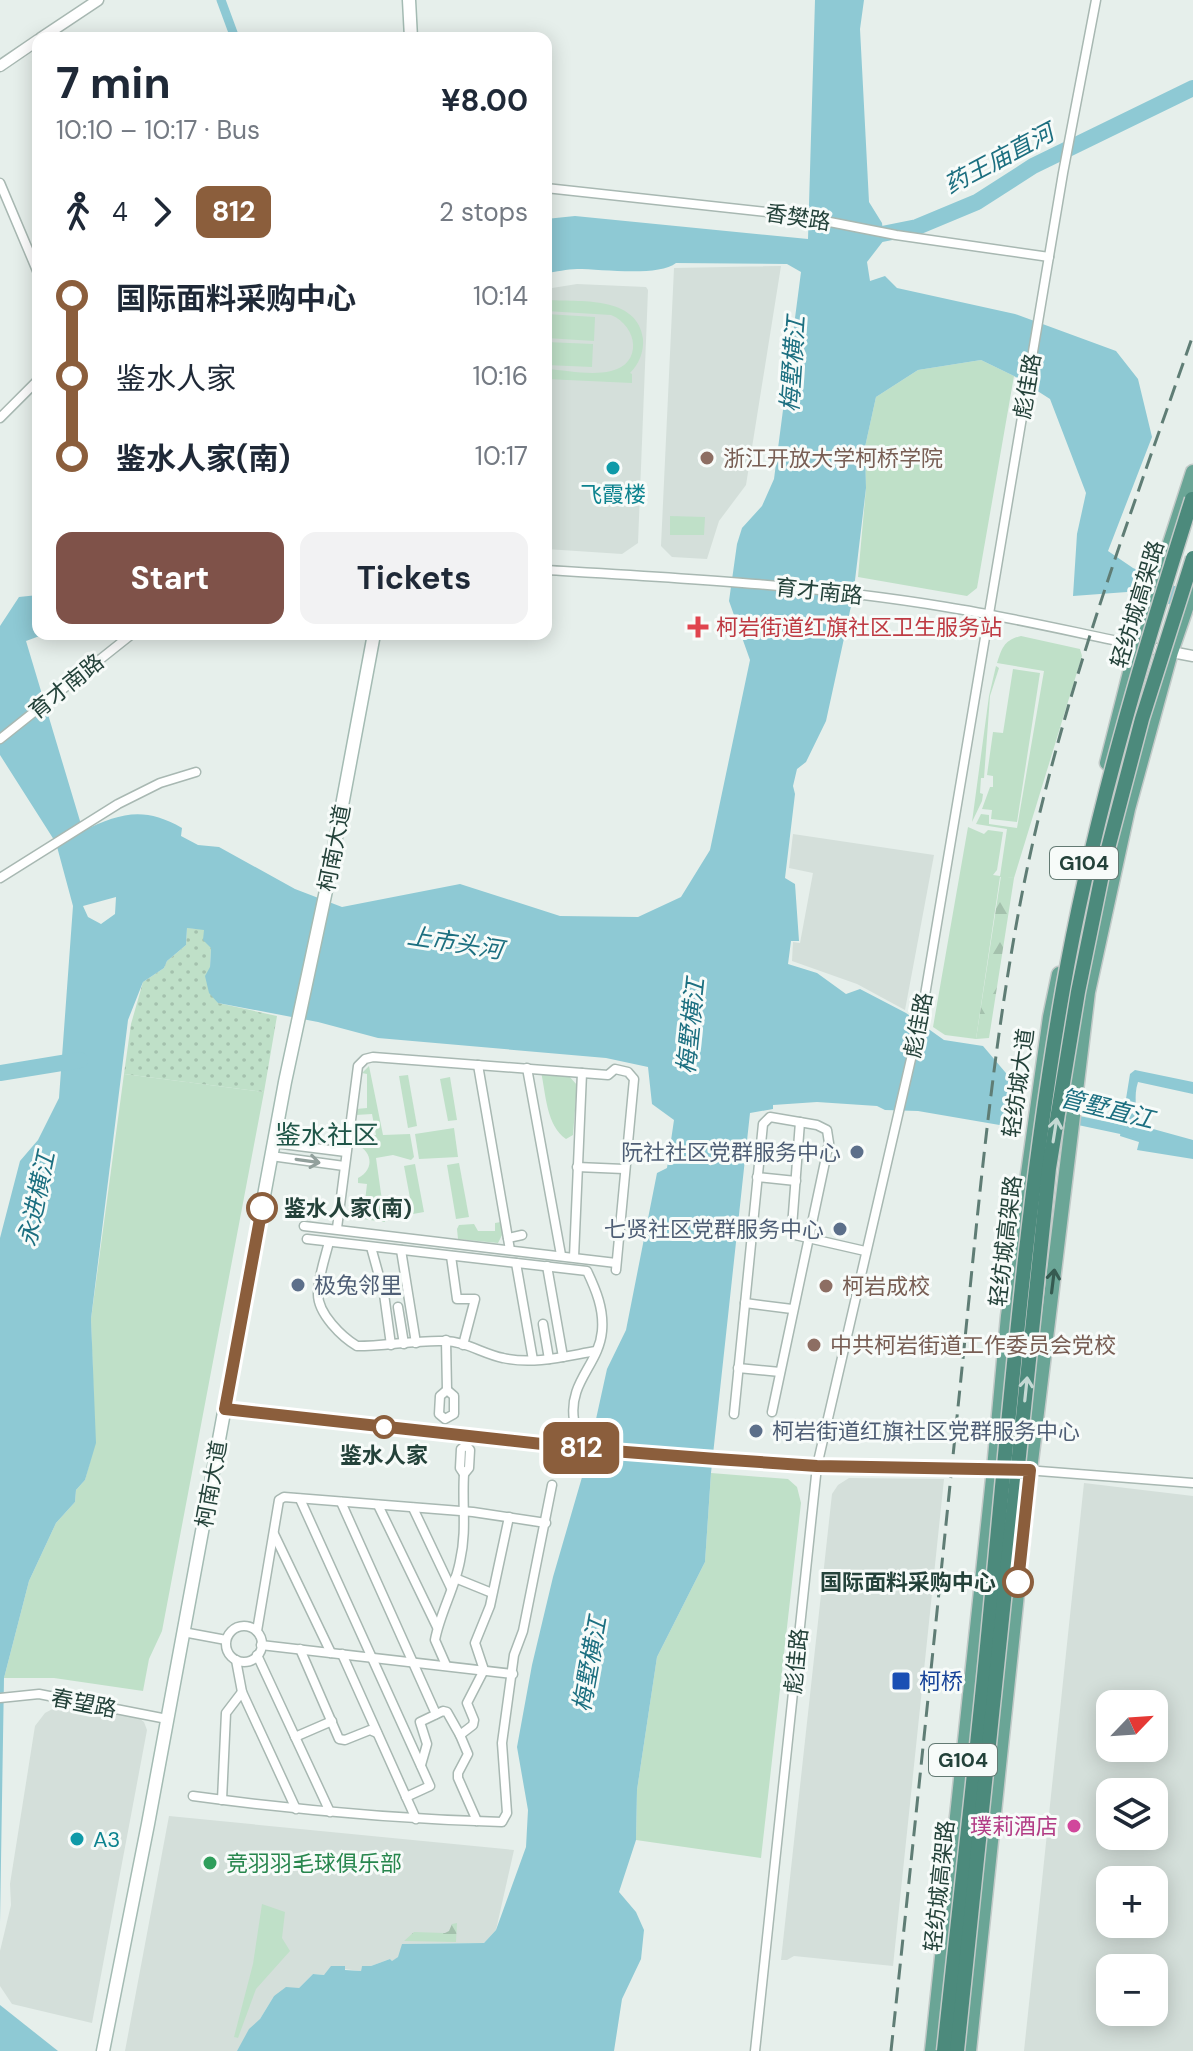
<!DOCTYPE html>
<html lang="en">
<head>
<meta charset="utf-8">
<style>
  body { margin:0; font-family:"DM Sans","Noto Sans SC",sans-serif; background:#f2f2f3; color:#1f2937; height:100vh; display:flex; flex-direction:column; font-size:30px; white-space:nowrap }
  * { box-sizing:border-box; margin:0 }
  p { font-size:26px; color:#747a83 }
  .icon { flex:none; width:44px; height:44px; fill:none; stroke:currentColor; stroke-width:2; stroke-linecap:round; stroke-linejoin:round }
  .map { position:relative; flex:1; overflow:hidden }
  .drawer { position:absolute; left:32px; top:32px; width:520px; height:608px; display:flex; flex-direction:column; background:#fff; border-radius:16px; box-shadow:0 4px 20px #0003 }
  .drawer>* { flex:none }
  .badge { padding:0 16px; border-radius:12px; font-size:28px; line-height:52px }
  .needle { width:52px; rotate:65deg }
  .buttons { position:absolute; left:1096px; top:1690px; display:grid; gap:16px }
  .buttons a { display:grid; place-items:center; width:72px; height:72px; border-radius:16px; background:#fff; box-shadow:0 4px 20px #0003; font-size:40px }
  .map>.badge { position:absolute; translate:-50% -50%; box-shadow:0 0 0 4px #fff }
  .legs { display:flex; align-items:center; gap:12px; height:88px; padding:0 24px; font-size:26px }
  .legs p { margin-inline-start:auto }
  .headline { display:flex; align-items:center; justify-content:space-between; height:136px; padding:0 24px }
  h1 { font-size:44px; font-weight:700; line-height:60px }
  .action { display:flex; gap:16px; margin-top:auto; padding:16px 24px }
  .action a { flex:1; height:92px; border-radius:16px; background:#7f5249; color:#fff; font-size:32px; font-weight:700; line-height:92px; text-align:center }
  .action a+a { background:#f2f2f3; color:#1f2937 }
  ul { padding:0 24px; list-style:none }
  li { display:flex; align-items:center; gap:28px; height:80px; font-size:30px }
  li i { display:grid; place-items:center; width:12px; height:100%; margin:0 10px; background:currentColor }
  li i::after { content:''; width:20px; height:20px; margin:-10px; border:6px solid; border-radius:50%; background:#fff }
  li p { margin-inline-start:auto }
  li:first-child i { background:linear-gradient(#0000 50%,currentColor 0) }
  li:last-child i { background:linear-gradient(currentColor 50%,#0000 0) }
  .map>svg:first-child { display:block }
</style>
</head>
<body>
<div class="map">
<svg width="1193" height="2051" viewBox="0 0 1193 2051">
  <defs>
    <pattern id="forest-firs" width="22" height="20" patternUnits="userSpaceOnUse" patternTransform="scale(2)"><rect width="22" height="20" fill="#bfe0c8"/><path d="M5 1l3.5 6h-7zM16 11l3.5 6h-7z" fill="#a4c1ad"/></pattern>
    <pattern id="park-dots" width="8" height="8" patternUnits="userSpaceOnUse" patternTransform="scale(2)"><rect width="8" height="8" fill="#bfe0c8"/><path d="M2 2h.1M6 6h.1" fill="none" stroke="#a4c1ad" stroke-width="1.8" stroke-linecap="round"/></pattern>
  </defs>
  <rect width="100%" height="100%" fill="#e6efeb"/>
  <!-- built -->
  <g fill="#d4dfda" fill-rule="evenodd">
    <polygon points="781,266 746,485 719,521 707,559 672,557 661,546 674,268"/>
    <polygon points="577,284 646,287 648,290 638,543 622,554 546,549 546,289"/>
    <polygon points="793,834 934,855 905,1010 857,984 792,961 793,942 800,943 813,873 789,868"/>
    <polygon points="849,1478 944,1479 893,1966 794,1956 787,1960 781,1960 832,1494 838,1485"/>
    <path d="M1084,1483L1193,1496V2051H1024ZM1154,1704V1748H1110V1704ZM1110,1792H1154V1836H1110ZM1154,1880V1924H1110V1880ZM1154,1968V2012H1110V1968Z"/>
    <polygon points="60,1705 136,1716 144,1722 147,1730 92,2023 12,2004 0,1986 0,1951 11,1905 10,1884 35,1726 45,1713"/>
    <polygon points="169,1816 514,1850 496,1930 484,1943 403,1944 399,1957 392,1961 390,1959 371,1966 362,1966 361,1971 344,1969 324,1975 313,1974 299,1988 289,1989 274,1996 260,2019 250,2051 125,2051"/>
  </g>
  <!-- grass -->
  <g fill="#bfe0c8">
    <path d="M546,300C578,302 638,295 643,339C644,352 639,364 630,373L632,374V383L546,379V369C566,370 591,376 611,371C643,364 638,326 611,315L546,311Z"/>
    <polygon points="546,314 595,317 594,341 546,338"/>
    <polygon points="546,342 593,344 592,367 546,365"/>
    <polygon points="981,360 1014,376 977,588 967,596 858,577 866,488 865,447 876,397 918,370"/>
    <polygon points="670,516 705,517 704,535 670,535"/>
    <path d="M1021,636L1080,649L1082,656L1014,878L1000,877L976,1039L945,1035L933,1027L968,827L984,834L988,830L1003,832L997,870L993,875L1000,876L1007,829L976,824L981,814L989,815V824L1017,828L1044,671L997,663C1002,648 1004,640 1021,636Z"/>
    <polygon points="996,666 999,668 990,696 984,778 981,778 980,793 983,794 982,801 972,822 989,696"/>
    <polygon points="1013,669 1040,673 1017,822 991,819 992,810 982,809 990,787 993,787 993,776 987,775 993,732 1003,733"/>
    <path d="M369,1066L383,1135L410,1134L414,1157L411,1160L393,1155L376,1158L385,1222L363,1219L367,1184L358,1183V1178C376,1169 372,1149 353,1143L354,1136L376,1135L372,1114L356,1115V1109L367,1108V1074L362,1073Z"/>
    <path d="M541,1072L568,1075L577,1085L573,1135L566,1139C546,1125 546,1094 541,1072Z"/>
    <polygon points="124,1074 264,1092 162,1631 149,1659 143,1691 54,1678 4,1678 29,1581 56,1523 75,1502 76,1490 85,1480 95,1443 91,1319"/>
    <polygon points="408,1075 417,1126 408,1128 399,1076"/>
    <polygon points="450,1077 457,1120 448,1121 440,1079"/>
    <polygon points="454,1128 458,1157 419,1159 415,1134"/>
    <polygon points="459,1163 469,1217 456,1219 447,1165"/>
    <polygon points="415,1164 424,1212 413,1214 404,1166"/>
    <polygon points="501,1222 504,1231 498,1243 458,1239 457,1229 459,1225 474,1224 478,1231 495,1231 495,1223"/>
    <polygon points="711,1473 788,1479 797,1487 801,1503 761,1858 636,1840 637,1790 657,1657 705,1562"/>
    <polygon points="262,1904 285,1912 282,1938 290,1951 256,1989 238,2038 234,2037 253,1964"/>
  </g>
  <!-- forest -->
  <g fill="url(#forest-firs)">
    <polygon points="1001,876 1014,878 989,1038 976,1039"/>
    <polygon points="457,1923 456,1942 404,1941 414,1932 445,1933 449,1931 452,1924"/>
  </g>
  <!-- park -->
  <polygon fill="url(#park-dots)" points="187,928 204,929 211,948 210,967 218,1003 277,1016 264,1092 124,1074 131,1024 143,982 164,968 167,961 186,945"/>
  <!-- water -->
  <g fill="#8ec9d4" fill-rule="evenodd">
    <path d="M815,0H864L860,29L869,202L882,223L884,240L867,262L870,281L885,276L897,288L1015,314L1116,351L1138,379L1152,437L1108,551L1133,568L1193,594V611L1127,592L1073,596L1077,534L1086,493L1050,399L1014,376L981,360L918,370L876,397L865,447L866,488L853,597L826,721L806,762L797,769L793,786L795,794L785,878L795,884L799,941H791L788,964L817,973L846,994L860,989L906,1013L944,1040L983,1046L1023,1093L1017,1128L918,1111L885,1110L877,1106L817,1102L773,1105V1109L750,1113L711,1473L705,1562L657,1657L637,1790L636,1840L619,1892L636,1912L644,1930L641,1959L622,1999L614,2051H237L249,2029L260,2019L274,1996L286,1987L299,1988L313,1974L324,1975L331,1966H345V1970L361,1971L362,1966H371L390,1959L392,1961L398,1957L402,1944L484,1943L496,1930L526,1847L528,1810L517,1747L532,1665L553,1577L587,1460L607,1369L626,1330L657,1173L667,1168L674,1120L652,1104L648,1067L606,1058L378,1038L318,1022L218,1003L209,993L205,976L210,967L211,948L203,940L204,930L187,928L186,945L167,961L164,968L143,982L128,1020L91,1319L96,1443L85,1480L76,1490L75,1502L56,1523L29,1581L4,1678L0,1922V1238L20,1161L38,1140L59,1098L73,906L56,843L0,755V626L19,597L38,595V634H45L26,641L83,831C120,813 144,806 182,828L181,836L198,845L219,847L295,889L342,907L460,884L560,916L638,917L681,897L710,850L750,660L729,601L737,544L742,528L762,506L774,479L801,272L787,264L676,263C659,277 601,269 577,269C567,269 556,272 546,273V219L575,216L808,239ZM116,897L115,914L101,924L88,917L83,906Z"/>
    <path d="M1135,1070L1193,1082V1094L1138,1082C1133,1097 1138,1108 1135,1124L1193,1140V1159L1137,1150L1139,1142L1120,1136L1130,1074Z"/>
    <polygon points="0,2005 58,2051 0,2051"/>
  </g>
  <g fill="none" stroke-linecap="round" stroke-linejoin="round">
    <!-- canal -->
    <g stroke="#8ec9d4" stroke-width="9">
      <polyline points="221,0 235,38"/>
      <polyline points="1053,1115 1133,1132"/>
    </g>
    <!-- river -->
    <g stroke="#8ec9d4" stroke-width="16">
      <polyline points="877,235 917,227 977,202 1033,166 1193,88"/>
      <polyline points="0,1073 80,1060"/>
    </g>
    <defs>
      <g id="minor">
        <polyline points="0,183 38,273"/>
        <polyline points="546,188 794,215 896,235 1049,257"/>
        <polyline points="0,418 38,380"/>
        <path d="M546,570C680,578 814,585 946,607C1010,617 1073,632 1137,645"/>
        <polyline points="0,739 132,634"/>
        <polyline points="0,878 118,804 160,783 196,772"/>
        <polyline points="478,1065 510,1250"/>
        <polyline points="527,1068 561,1255"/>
        <polyline points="800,1122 792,1227 795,1235 865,1251"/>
        <polyline points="274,1143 346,1152"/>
        <polyline points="271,1156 344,1166"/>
        <polyline points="577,1167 624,1169"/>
        <polyline points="757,1177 796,1181"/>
        <polyline points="304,1226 616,1263"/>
        <polyline points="337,1228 358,1066 365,1059 373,1057 608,1075 615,1069 628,1072 634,1079 616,1270"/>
        <polyline points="508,1238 522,1235"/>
        <path d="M307,1239L587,1271C596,1290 604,1309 602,1331C599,1365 568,1382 574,1420"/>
        <path d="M329,1242C325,1258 318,1278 318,1294C318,1314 342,1337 357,1346C386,1346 415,1340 444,1341C465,1341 483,1354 503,1358C534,1365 566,1356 596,1351"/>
        <polyline points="371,1247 384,1294 391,1345"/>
        <polyline points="401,1250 416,1343"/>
        <polyline points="451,1256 457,1299 475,1299 463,1345"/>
        <polyline points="574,1257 582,1073"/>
        <polyline points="516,1263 533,1360"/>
        <polyline points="547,1266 563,1357"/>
        <polyline points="745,1303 792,1309"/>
        <polyline points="398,1307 404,1344"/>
        <polyline points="543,1324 549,1359"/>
        <polyline points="446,1340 447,1390"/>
        <polyline points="738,1368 780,1372"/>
        <polygon points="447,1390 454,1396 454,1414 445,1419 439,1414 440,1396"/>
        <polyline points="225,1409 587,1449 716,1459 817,1466 997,1469"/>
        <polyline points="734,1414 763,1124 770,1117 817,1125 827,1130 829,1143 772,1412"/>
        <polygon points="466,1445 470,1450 469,1468 464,1474 460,1468 461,1449"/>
        <polyline points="1026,1470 1193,1483"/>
        <polyline points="300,1499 430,1786 406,1797"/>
        <polyline points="341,1502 436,1714"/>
        <polyline points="378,1505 437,1627"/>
        <polyline points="413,1508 451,1588"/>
        <polyline points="274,1534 331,1653"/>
        <polyline points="455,1578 492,1593"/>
        <circle cx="244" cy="1644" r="18"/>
        <polyline points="257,1631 279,1500 284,1497 473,1512 546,1523"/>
        <polyline points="183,1632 226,1640"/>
        <polyline points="261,1645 513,1674"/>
        <polyline points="300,1649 339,1739 345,1740 370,1730 377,1733"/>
        <polyline points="342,1654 416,1819"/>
        <polyline points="257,1655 330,1812"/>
        <polyline points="236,1660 242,1692 296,1809"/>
        <path d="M446,1665L435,1640C440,1613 455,1588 460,1561C467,1531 462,1504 464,1474"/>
        <polyline points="0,1698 39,1694 167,1719"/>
        <polyline points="295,1737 332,1721"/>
        <polyline points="421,1765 427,1744 420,1722 443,1711 447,1712 460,1735"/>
        <path d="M193,1796C296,1810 399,1819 502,1822L507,1813L502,1743L514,1655L523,1631L552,1485"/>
        <polyline points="222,1800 226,1713 242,1692"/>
        <polyline points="477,1821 458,1778 458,1773 468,1754 460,1735 473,1725 474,1720 467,1703 484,1670 475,1643 490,1606 509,1517"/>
        <polyline points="755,2051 817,1466 923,1007 1063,173 1096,0"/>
      </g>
      <g id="tertiary">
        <polyline points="41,38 98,0"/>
        <polyline points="0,66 38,40"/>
        <polyline points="1140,646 1193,656"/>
      </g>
      <g id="secondary">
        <polyline points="409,0 411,38"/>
        <polyline points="103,2051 148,1824 285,1082 327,886 374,634"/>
      </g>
      <g id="primary">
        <polyline points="1107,763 1137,645 1193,472"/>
        <polyline points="932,2051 994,1469 1008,1316 1050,1017 1059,974"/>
        <polyline points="969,2051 1030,1470 1088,992 1128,809 1171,652 1193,588"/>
      </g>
    </defs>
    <!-- minor casing -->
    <use href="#minor" stroke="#a8b8b2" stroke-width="11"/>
    <!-- tertiary casing -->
    <use href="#tertiary" stroke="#a8b8b2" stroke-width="13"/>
    <!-- secondary casing -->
    <use href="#secondary" stroke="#a4bbb3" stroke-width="15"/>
    <!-- primary casing -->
    <use href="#primary" stroke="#c2cac8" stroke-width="17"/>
    <!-- minor -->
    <use href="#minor" stroke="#fff" stroke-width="8"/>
    <!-- tertiary -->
    <use href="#tertiary" stroke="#fff" stroke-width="10"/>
    <!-- secondary -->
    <use href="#secondary" stroke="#fff" stroke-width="12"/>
    <!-- primary -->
    <use href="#primary" stroke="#6aa596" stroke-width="14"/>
    <!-- rail -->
    <path stroke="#5f7d75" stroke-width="3" stroke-dasharray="16 8" stroke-linecap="butt" d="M891,2051C915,1827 938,1602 961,1378C977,1223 990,1068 1018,915C1054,717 1127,525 1193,335"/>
    <defs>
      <g id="trunk-bridge">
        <path d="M944,2051C960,1899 978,1747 992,1594C1011,1392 1028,1189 1063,989C1092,823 1141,660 1192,499"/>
        <polyline points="957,2051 1049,1168 1078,992 1105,860 1142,719 1193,558"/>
      </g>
    </defs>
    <!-- trunk-bridge casing -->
    <use href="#trunk-bridge" stroke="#c2cac8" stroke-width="17" stroke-linecap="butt"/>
    <!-- trunk-bridge -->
    <use href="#trunk-bridge" stroke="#4c8a7c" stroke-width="14"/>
  </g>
  <!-- one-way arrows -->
  <defs><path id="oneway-shaft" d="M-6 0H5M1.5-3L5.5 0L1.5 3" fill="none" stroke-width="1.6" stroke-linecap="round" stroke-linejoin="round" transform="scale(2)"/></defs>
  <g stroke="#c4d9d4">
    <use href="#oneway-shaft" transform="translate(1055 1130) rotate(-81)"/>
    <use href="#oneway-shaft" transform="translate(1026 1389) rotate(-84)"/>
  </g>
  <use stroke="#92a09c" href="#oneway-shaft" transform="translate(308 1161) rotate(8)"/>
  <use stroke="#365b51" href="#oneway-shaft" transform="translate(1053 1281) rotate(-83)"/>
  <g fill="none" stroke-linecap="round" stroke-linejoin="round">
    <defs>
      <polyline id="line-1" points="262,1208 225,1409 587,1449 716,1459 817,1466 1030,1470 1018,1582"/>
    </defs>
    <!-- line-1 casing -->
    <use href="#line-1" stroke="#fff" stroke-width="18"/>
    <!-- line-1 -->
    <use href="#line-1" stroke="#8b5e3c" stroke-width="12"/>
  </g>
  <!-- markers -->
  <g fill="#8d6e63" stroke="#f7fbf9" stroke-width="3">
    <circle cx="707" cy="458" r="8"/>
    <circle cx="826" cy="1286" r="8"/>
    <circle cx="814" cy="1345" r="8"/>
  </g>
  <g fill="#0f9aa8" stroke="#f7fbf9" stroke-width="3">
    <circle cx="613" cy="468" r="8"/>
    <circle cx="77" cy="1839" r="8"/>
  </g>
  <path fill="#e0444e" stroke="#f7fbf9" stroke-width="3" d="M694 615h8v8h8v8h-8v8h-8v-8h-8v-8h8z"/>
  <g fill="#5c6f8a" stroke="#f7fbf9" stroke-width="3">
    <circle cx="857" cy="1152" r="8"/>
    <circle cx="840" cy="1229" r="8"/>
    <circle cx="298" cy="1285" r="8"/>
    <circle cx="756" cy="1431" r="8"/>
  </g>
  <g fill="#fff" stroke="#8b5e3c" stroke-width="4">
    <circle cx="262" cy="1208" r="14"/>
    <circle cx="384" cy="1427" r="10"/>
    <circle cx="1018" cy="1582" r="14"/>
  </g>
  <rect fill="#1a4fb4" stroke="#f7fbf9" stroke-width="3" x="891" y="1671" width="20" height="20" rx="4"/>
  <circle fill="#d1479c" stroke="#f7fbf9" stroke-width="3" cx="1074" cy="1826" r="8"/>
  <circle fill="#2e9e5b" stroke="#f7fbf9" stroke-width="3" cx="210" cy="1863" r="8"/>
  <g text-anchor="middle" stroke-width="6" stroke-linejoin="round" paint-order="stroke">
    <!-- shield labels -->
    <g fill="#f7fbf9" stroke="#637a73" stroke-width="2">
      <rect x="1050" y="847" width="68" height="32" rx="6"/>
      <rect x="929" y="1744" width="68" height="32" rx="6"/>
    </g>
    <g font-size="20" font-weight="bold" fill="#24423a">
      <text x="1084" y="870">G104</text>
      <text x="963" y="1767">G104</text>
    </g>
    <!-- street labels -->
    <g font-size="22" fill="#24423a" stroke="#f7fbf9">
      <text transform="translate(798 217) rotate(9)" y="8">香樊路</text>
      <text transform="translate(1027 386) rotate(-80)" y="8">彪佳路</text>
      <text transform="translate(819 591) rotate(6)" y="8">育才南路</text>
      <text transform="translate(1137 604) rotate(-73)" y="8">轻纺城高架路</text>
      <text transform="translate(66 686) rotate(-39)" y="8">育才南路</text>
      <text transform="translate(334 848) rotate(-79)" y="8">柯南大道</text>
      <text transform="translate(918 1025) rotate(-79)" y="8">彪佳路</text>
      <text transform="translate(1018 1083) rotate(-82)" y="8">轻纺城大道</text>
      <text transform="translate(1005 1241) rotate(-83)" y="8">轻纺城高架路</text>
      <text transform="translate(211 1484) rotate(-80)" y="8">柯南大道</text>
      <text transform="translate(796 1661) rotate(-84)" y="8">彪佳路</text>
      <text transform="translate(84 1703) rotate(11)" y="8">春望路</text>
      <text transform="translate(939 1886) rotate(-84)" y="8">轻纺城高架路</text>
    </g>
    <!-- education labels -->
    <g font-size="22" fill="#785e54" stroke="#f7fbf9" text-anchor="start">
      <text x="723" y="466">浙江开放大学柯桥学院</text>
      <text x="842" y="1294">柯岩成校</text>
      <text x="830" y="1353">中共柯岩街道工作委员会党校</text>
    </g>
    <!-- culture labels -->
    <g font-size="22" fill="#0d838f" stroke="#f7fbf9">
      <text x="613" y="502">飞霞楼</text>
      <text x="93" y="1847" text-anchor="start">A3</text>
    </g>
    <!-- health labels -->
    <g font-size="22" fill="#be3a42" stroke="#f7fbf9" text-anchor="start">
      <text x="716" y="635">柯岩街道红旗社区卫生服务站</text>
    </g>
    <!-- service labels -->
    <g font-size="22" fill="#4e5e75" stroke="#f7fbf9" text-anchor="end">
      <text x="841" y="1160">阮社社区党群服务中心</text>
      <text x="824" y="1237">七贤社区党群服务中心</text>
      <text x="314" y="1293" text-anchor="start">极兔邻里</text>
      <text x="772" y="1439" text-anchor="start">柯岩街道红旗社区党群服务中心</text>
    </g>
    <!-- stop labels -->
    <g font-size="22" font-weight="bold" fill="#24423a" stroke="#f7fbf9" text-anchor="start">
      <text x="284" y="1216">鉴水人家(南)</text>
      <text x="384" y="1463" text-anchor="middle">鉴水人家</text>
      <text x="996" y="1590" text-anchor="end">国际面料采购中心</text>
    </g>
    <!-- transit labels -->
    <g font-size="22" fill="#164399" stroke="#f7fbf9" text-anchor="start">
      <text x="919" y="1689">柯桥</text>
    </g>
    <!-- hotel labels -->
    <g font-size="22" fill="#b23c85" stroke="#f7fbf9" text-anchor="end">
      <text x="1058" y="1834">璞莉酒店</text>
    </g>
    <!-- leisure labels -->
    <g font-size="22" fill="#27864d" stroke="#f7fbf9" text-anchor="start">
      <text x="226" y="1871">竞羽羽毛球俱乐部</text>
    </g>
    <!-- water labels -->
    <g font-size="24" font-style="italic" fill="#1c6f80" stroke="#f7fbf9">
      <text transform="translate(999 159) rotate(-28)" y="8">药王庙直河</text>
      <text transform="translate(793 364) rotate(-86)" y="8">梅墅横江</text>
      <text transform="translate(455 943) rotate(9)" y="8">上市头河</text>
      <text transform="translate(691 1026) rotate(-84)" y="8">梅墅横江</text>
      <text transform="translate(1107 1109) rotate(14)" y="8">管墅直江</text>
      <text transform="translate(37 1199) rotate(-78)" y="8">永进横江</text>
      <text transform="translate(590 1664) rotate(-80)" y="8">梅墅横江</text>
    </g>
    <!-- quarter labels -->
    <g font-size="26" fill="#1f5548" stroke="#f7fbf9">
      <text x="327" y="1144">鉴水社区</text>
    </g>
  </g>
</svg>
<div class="buttons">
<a><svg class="needle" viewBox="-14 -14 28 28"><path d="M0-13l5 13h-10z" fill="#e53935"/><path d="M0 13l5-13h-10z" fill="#747a83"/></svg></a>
<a><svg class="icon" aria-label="layers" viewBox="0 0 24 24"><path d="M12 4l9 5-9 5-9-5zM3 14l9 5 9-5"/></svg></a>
<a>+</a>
<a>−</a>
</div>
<b class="badge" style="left:581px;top:1448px;background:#8b5e3c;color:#fff">812</b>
<section class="drawer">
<div class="headline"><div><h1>7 min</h1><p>10:10 – 10:17 · Bus</p></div><b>¥8.00</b></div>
<div class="legs"><svg class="icon" aria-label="walk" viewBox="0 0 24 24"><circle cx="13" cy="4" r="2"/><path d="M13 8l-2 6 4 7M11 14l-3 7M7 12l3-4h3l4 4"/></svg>4<svg class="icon" aria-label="forward" viewBox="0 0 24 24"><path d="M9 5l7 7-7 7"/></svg><b class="badge" style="background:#8b5e3c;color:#fff">812</b><p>2 stops</p></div>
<ul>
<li><i style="color:#8b5e3c"></i><b>国际面料采购中心</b><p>10:14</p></li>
<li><i style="color:#8b5e3c"></i><span>鉴水人家</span><p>10:16</p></li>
<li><i style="color:#8b5e3c"></i><b>鉴水人家(南)</b><p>10:17</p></li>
</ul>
<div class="action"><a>Start</a><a>Tickets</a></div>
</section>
</div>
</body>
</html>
